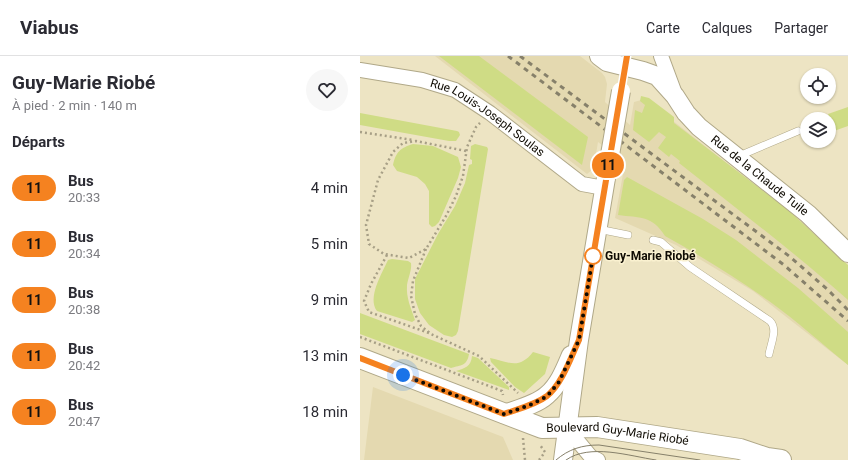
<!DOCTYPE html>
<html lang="fr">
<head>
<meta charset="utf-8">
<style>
  body { margin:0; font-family:Roboto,sans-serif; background:#f7f7f7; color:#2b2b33; height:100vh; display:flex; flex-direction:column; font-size:15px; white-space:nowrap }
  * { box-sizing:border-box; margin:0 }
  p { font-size:13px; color:#7c7c81 }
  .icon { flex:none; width:22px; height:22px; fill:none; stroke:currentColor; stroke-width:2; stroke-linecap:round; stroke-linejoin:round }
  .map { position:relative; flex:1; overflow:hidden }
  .sheet { display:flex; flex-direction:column; background:#fff; width:360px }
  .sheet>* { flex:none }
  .badge { padding:0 8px; border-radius:13px; font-size:14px; line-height:26px }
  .controls { position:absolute; left:440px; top:12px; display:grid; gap:8px }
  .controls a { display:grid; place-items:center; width:36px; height:36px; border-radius:50%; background:#fff; box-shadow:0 1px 3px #0004; font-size:20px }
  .you { position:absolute; width:20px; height:20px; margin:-10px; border:3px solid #fff; border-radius:50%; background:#1a73e8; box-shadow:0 0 0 6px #1a73e833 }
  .map>.badge { position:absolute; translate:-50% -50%; box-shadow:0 0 0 2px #fff }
  h2 { padding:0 12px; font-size:15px; line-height:36px }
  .round { display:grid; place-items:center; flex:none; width:42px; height:42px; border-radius:21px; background:#f7f7f7 }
  .head { display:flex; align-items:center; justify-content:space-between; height:68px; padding:0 12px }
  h1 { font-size:19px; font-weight:700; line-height:30px }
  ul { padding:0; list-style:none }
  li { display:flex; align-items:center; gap:12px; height:56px; padding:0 12px }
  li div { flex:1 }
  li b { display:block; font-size:15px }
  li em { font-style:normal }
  li .badge { min-width:44px; font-weight:700; text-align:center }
  header { display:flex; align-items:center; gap:24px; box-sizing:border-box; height:56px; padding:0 20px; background:#fff; border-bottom:1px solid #e1e1e2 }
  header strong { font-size:19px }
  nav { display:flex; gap:22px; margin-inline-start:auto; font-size:14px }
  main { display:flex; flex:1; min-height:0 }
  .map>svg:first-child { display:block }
</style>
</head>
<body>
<header>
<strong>Viabus</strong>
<nav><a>Carte</a><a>Calques</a><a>Partager</a></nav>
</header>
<main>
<section class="sheet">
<div class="head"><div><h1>Guy-Marie Riobé</h1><p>À pied · 2 min · 140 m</p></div><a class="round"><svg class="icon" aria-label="heart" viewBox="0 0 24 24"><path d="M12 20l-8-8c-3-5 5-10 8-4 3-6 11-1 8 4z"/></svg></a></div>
<h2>Départs</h2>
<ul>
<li><span class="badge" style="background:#f58220;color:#111">11</span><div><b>Bus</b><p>20:33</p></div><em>4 min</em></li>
<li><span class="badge" style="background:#f58220;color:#111">11</span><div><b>Bus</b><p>20:34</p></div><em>5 min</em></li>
<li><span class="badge" style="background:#f58220;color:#111">11</span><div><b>Bus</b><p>20:38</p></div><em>9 min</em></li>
<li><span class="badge" style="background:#f58220;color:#111">11</span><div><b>Bus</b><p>20:42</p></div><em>13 min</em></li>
<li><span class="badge" style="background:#f58220;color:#111">11</span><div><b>Bus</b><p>20:47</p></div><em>18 min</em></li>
</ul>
</section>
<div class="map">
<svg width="488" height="404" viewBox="0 0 488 404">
  <rect width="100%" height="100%" fill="#ede4c3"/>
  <!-- built -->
  <g fill="#e4d9b0">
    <polygon points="75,0 220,0 242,17 245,21 247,28 245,46 270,69 274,46 285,43 440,164 473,194 488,210 488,309 393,235 316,189 255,162 265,107 238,86 234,110 232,114 227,118"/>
    <polygon points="13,331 143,381 153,404 4,404"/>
  </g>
  <!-- green -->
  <g fill="#cfdc85">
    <polygon points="79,0 119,0 228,81 222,109"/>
    <path d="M281,40L289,42L314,61V67L427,153L488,209V244C434,196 376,152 319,107L320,105L311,98L309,101L298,92L306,81L299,76L289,86L273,74L275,54L282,57L285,49L280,45Z"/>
    <polygon points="488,51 488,70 474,75 468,58"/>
    <polygon points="0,57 97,75 99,76 100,79 96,85 89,85 0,69"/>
    <path d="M53,88L73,90L98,101L101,111L98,122L79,166L75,170L72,171L69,168V135L65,128L57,121L37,115L33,109C36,96 40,92 53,88Z"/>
    <polygon points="115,88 127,91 128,93 98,275 96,279 92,281 84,279 69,269 60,257 55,243 55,223 78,178 95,150 105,127 109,109 112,108 112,104 110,103 111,90"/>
    <path d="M267,121L343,163L376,184L438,232L488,276V309C462,288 437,265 409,245C376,222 341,200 305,180C292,159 280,162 258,159L264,124Z"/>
    <path d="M32,203L48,205L51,207C52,214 48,222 47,229C46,242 51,252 55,264L52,266L17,255C7,242 22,217 28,204Z"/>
    <path d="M0,257L109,298C107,310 101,309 91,312L0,278Z"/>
    <path d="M173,296L190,301L185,318L164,337L155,331L131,306L130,302C149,306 159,314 173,296Z"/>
    <path d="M112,300L118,302L149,331V334L96,315C105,312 111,311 112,300Z"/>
  </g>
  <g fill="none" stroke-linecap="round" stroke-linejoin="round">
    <defs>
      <g id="service">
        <polyline points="379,100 438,75"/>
        <polyline points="238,173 268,179"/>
        <path d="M293,184L301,186L330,211L410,265C418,273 411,287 409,298"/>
      </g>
      <g id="minor">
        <polyline points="301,0 314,35"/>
        <path id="s1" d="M0,14L62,24L95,34L130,57L222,128L244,132"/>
        <polyline points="207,372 231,401 238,404"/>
      </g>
      <g id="tertiary">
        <path id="s2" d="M239,0L247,6L283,15L297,20L315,40L326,57L339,71L448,158L488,197"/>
        <path d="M144,358C158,353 176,349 187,339C199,329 205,313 211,299"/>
        <polyline points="203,404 219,284 246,122"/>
      </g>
      <g id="secondary">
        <path id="s3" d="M0,302L182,372L237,371L380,393L407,402L421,404"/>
      </g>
    </defs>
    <!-- service casing -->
    <use href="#service" stroke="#b0a888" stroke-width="8"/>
    <!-- minor casing -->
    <use href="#minor" stroke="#b0a888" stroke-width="16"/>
    <!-- tertiary casing -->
    <use href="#tertiary" stroke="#b0a888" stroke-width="20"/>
    <!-- secondary casing -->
    <use href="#secondary" stroke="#b0a888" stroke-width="22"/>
    <!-- path -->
    <g stroke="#a79f86" stroke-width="2.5" stroke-dasharray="2 3" stroke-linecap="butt">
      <polyline points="0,76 53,84"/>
      <polyline points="106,95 56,85 43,87 33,96 18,124 6,169 9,188 24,198 49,202 66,193 86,160 96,140 103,120 107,91 116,71 120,67"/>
      <polyline points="66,193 53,225 51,240 55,258 61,270 71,278 119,300 158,337"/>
      <polyline points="27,199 11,228 4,245 9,256 69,277"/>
      <polyline points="0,281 142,335 143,339"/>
      <polyline points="163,382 165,404"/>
      <polyline points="179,404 185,396 180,389"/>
    </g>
    <!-- service -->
    <use href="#service" stroke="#fff" stroke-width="7"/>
    <!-- minor -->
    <use href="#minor" stroke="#fff" stroke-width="14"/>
    <!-- tertiary -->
    <use href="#tertiary" stroke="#fff" stroke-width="18"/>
    <!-- secondary -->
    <use href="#secondary" stroke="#fff" stroke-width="20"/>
    <!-- tram -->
    <g stroke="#86806a" stroke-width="1">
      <path d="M196,404C209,393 222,389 239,389L340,404"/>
      <path d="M206,404C230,387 269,400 296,404"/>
    </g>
    <!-- rail -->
    <g stroke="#86806a" stroke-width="3" stroke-dasharray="5 5" stroke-linecap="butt">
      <polyline points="148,0 424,209 488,265"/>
      <polyline points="160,0 429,200 467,233 488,254"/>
    </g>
    <defs>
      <polyline id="tertiary-bridge" points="246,122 261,35"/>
    </defs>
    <!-- tertiary-bridge casing -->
    <use href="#tertiary-bridge" stroke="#b0a888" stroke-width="20" stroke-linecap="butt"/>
    <!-- tertiary-bridge -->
    <use href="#tertiary-bridge" stroke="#fff" stroke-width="18"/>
  </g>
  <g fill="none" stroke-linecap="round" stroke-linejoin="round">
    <defs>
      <path id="line" d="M0,302L144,358C158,353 175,349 187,340C202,328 211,301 219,284L267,0"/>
    </defs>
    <!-- line casing -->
    <use href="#line" stroke="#fff" stroke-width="9"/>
    <!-- line -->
    <use href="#line" stroke="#f58220" stroke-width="6"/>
    <!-- walk -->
    <polyline stroke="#0f0b03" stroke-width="4" stroke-dasharray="0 7.2" points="43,319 144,358 170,349 184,342 190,337 199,326 219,284 233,200"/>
  </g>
  <!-- markers -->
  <circle fill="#fff" stroke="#f58220" stroke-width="2" cx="233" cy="200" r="8"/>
  <g text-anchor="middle" stroke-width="3" stroke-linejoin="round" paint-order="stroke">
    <!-- street labels -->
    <g font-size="12" fill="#0f0b03" stroke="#faf1d0">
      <text dy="4" stroke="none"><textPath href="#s1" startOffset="139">Rue Louis-Joseph Soulas</textPath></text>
      <text dy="4" stroke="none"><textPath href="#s2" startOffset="206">Rue de la Chaude Tuile</textPath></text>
      <text dy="4" stroke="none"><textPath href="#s3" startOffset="271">Boulevard Guy-Marie Riobé</textPath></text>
    </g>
    <!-- stop labels -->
    <g font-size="12" font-weight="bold" fill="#0f0b03" stroke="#faf1d0" text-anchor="start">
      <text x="245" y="204">Guy-Marie Riobé</text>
    </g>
  </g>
</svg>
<div class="controls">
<a><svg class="icon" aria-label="locate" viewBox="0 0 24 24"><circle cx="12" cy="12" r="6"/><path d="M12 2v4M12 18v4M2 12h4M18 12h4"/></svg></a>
<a><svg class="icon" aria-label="layers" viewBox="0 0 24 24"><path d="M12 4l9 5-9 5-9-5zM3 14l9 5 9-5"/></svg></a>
</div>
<div class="you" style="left:43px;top:319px"></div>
<b class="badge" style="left:248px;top:109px;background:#f58220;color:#111">11</b>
</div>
</main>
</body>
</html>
